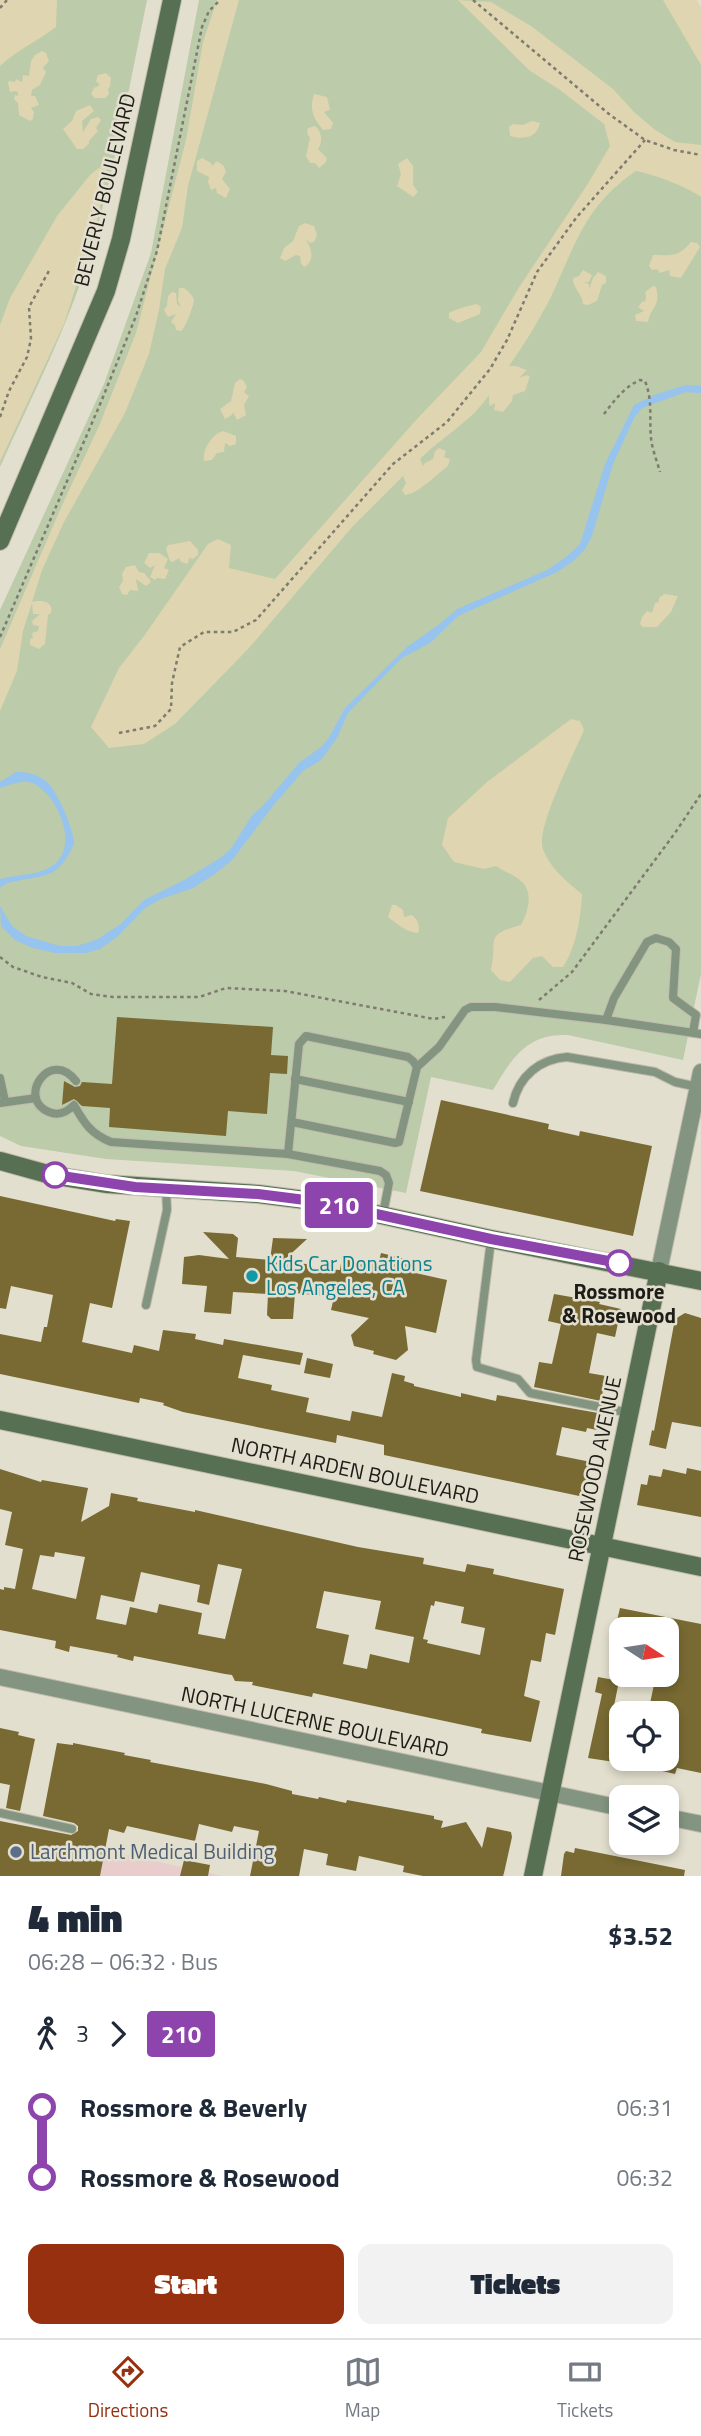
<!DOCTYPE html>
<html lang="en">
<head>
<meta charset="utf-8">
<style>
  body { margin:0; font-family:"Titillium Web",sans-serif; background:#f2f2f3; color:#1f2937; height:100vh; display:flex; flex-direction:column; font-size:26px; white-space:nowrap }
  * { box-sizing:border-box; margin:0 }
  p { font-size:23px; color:#747a83 }
  .icon { flex:none; width:38px; height:38px; fill:none; stroke:currentColor; stroke-width:2; stroke-linecap:round; stroke-linejoin:round }
  .map { position:relative; height:1876px; overflow:hidden }
  .side { display:flex; flex-direction:column; background:#fff; flex:1 }
  .side>* { flex:none }
  .badge { padding:0 14px; border-radius:5px; font-size:24px; line-height:46px }
  .needle { width:46px; rotate:102deg }
  .tools { position:absolute; left:609px; top:1617px; display:grid; gap:14px }
  .tools a { display:grid; place-items:center; width:70px; height:70px; border-radius:14px; background:#fff; box-shadow:0 4px 10px #0003; font-size:35px }
  .map>.badge { position:absolute; translate:-50% -50%; box-shadow:0 0 0 4px #fff }
  .legs { display:flex; align-items:center; gap:10px; height:77px; padding:0 28px; font-size:23px }
  .legs p { margin-inline-start:auto }
  .head { display:flex; align-items:center; justify-content:space-between; height:119px; padding:0 28px }
  h1 { font-size:38px; font-weight:800; line-height:52px }
  .action { display:flex; gap:14px; margin-top:auto; padding:14px 28px }
  .action a { flex:1; height:80px; border-radius:14px; background:#97300f; color:#fff; font-size:28px; font-weight:800; line-height:80px; text-align:center }
  .action a+a { background:#f2f2f3; color:#1f2937 }
  ul { padding:0 28px; list-style:none }
  li { display:flex; align-items:center; gap:24px; height:70px; font-size:26px }
  li i { display:grid; place-items:center; width:10px; height:100%; margin:0 9px; background:currentColor }
  li i::after { content:''; width:18px; height:18px; margin:-9px; border:5px solid; border-radius:50%; background:#fff }
  li p { margin-inline-start:auto }
  li:first-child i { background:linear-gradient(#0000 50%,currentColor 0) }
  li:last-child i { background:linear-gradient(currentColor 50%,#0000 0) }
  .menu { display:flex; justify-content:space-around; align-items:center; height:98px; border-top:2px solid #e0e1e3; background:#fff; font-size:19px; color:#747a83 }
  .menu a { display:grid; justify-items:center; gap:4px }
  .menu .current { color:#97300f }
  .map>svg:first-child { display:block }
</style>
</head>
<body>
<div class="map">
<svg width="701" height="1876" viewBox="0 0 701 1876">
  <rect width="100%" height="100%" fill="#e3dfce"/>
  <!-- commercial -->
  <polygon fill="#e8cdcc" points="0,1827 223,1876 0,1876"/>
  <!-- green -->
  <g fill="#bccba9">
    <path d="M0,0H147C130,83 115,168 91,250C69,325 32,396 0,467Z"/>
    <path d="M199,0H694L701,10V974L683,1060L568,1035C527,1033 512,1058 493,1090L431,1077L406,1193L294,1171L106,1159L21,1146L0,1136V610L104,384L151,253Z"/>
  </g>
  <!-- sand -->
  <g fill="#dfd5b0">
    <path d="M0,0H57L56,27C38,41 17,50 0,66Z"/>
    <path d="M217,0H239L188,186L182,228L165,269L159,310L149,354L125,413L64,522L42,570L32,602C39,600 54,600 51,613L48,615L45,644L39,649L30,645V639L33,638L32,633L38,631L39,626L33,625L32,621L40,614H33L32,603L23,631L17,671L0,711V649L63,503L99,426L136,333L186,140L203,42Z"/>
    <path d="M458,0L491,2L531,26L613,89L634,112L654,129L675,142L701,145V197C688,187 653,174 636,171C583,207 575,247 549,301C537,323 524,345 509,366H516L527,370L519,378L527,375L530,376L525,391L513,395L512,401L503,412L494,410L495,403L490,406L489,404V395C471,422 443,436 420,459L423,466L425,463L433,459L435,451L439,448L446,451L444,457L450,459L448,466C437,474 418,494 405,495L402,490L406,483L403,476L353,526L249,648L175,724L144,744L109,748L91,727L119,668L144,636L208,544L218,539L231,545L229,568L275,579L417,419L481,352L518,289L589,182L610,146L604,124L560,90L529,70Z"/>
    <polygon points="663,0 697,0 701,7 701,65"/>
    <polygon points="42,51 46,53 49,61 43,68 46,72 40,85 32,90 31,96 35,96 39,105 31,108 34,112 33,119 30,121 19,115 18,103 14,99 15,95 18,96 18,93 16,91 10,92 8,83 9,81 15,82 16,79 22,82 23,75 29,76 31,61 35,55"/>
    <polygon points="106,73 111,78 110,87 108,88 109,94 105,98 95,98 91,94 94,88 100,85 96,81 98,75"/>
    <path d="M314,94L327,97L330,110L324,112L333,123L331,129L323,130C313,118 309,109 314,94Z"/>
    <polygon points="90,105 94,111 82,121 83,132 91,119 98,117 101,120 96,128 98,131 89,141 89,144 83,149 77,149 63,129 72,121 76,111"/>
    <path d="M532,121L540,123C537,138 523,140 510,136L509,127L513,124L523,125Z"/>
    <path d="M315,126C322,131 323,142 318,149L327,158L326,162L319,168L315,163H310L306,156L310,138L307,133L308,128Z"/>
    <polygon points="202,158 211,163 212,166 217,161 224,166 226,172 222,179 230,189 226,198 217,193 216,188 211,190 208,182 209,177 197,171 197,161"/>
    <polygon points="407,158 413,166 413,185 418,192 413,197 397,186 401,174 398,164"/>
    <polygon points="109,160 93,243 80,274 64,324 0,462 0,325 10,298 57,216 90,175"/>
    <path d="M305,223L314,226L317,235L314,242L310,243L306,239C312,250 315,259 305,267L301,264L300,256L296,255L285,261L280,258L284,248L293,241L299,226Z"/>
    <path d="M691,242L697,243L700,247L681,278L670,276L669,270L660,273L657,269L652,270L649,266L653,255C672,255 677,258 691,242Z"/>
    <path d="M583,270L592,275L589,282H584L589,284V289L593,278L598,272L606,276V283L602,285L597,301L588,305L583,304C583,295 572,287 573,278L579,276Z"/>
    <path d="M653,286L656,287C661,306 652,305 648,322L636,321L635,315L644,311L638,307L643,301L645,302L646,296L645,292Z"/>
    <path d="M179,288H184C188,291 193,296 194,300C194,304 185,330 181,331C180,331 178,330 176,330L175,325L171,322L176,314L168,317L164,310L167,306L168,296L172,292L176,293L177,304L181,306L178,301Z"/>
    <path d="M477,304L481,307L480,314L458,323L449,318V313C453,310 471,305 477,304Z"/>
    <polygon points="240,379 244,381 247,387 244,392 249,396 244,405 246,415 237,420 233,412 232,415 225,419 220,409 231,401 235,383"/>
    <path d="M223,431L236,436V444L230,446L225,443L224,452L217,453L212,460L204,461C202,450 212,434 223,431Z"/>
    <polygon points="190,541 198,550 198,555 193,559 189,558 188,564 181,562 179,558 173,562 170,561 166,549 168,545"/>
    <polygon points="149,553 159,553 168,559 164,568 169,570 165,579 157,578 155,580 150,577 155,565 150,568 144,563"/>
    <polygon points="135,565 139,572 144,573 151,581 150,583 146,586 136,579 138,591 130,590 127,595 122,594 119,587 123,581 122,574 126,567"/>
    <polygon points="664,594 678,596 671,612 657,627 643,627 640,624 642,617 647,611 652,613 655,603 659,602 659,598"/>
    <path d="M571,719L580,721L584,730C575,752 535,829 543,849C549,867 567,882 582,894C581,917 576,948 563,967H553L542,956L533,958L510,982L500,980L491,970C498,939 483,935 521,925C528,912 534,892 521,881C514,875 503,871 496,866L484,869L454,862L442,845L448,818L487,782Z"/>
    <path d="M392,905H396L403,910L404,917L412,915C417,919 421,926 418,933C407,933 396,923 388,917Z"/>
  </g>
  <!-- water -->
  <g fill="#97c4ee">
    <polygon points="686,385 701,386 701,393 686,392 642,408 634,418 613,464 592,536 585,549 575,560 557,572 458,616 430,643 402,658 348,713 337,738 321,760 303,771 273,806 233,859 215,874 193,888 161,899 145,908 117,937 100,949 86,953 55,953 33,948 15,940 1,926 0,906 12,926 26,936 60,946 77,946 98,939 122,923 144,900 186,879 223,856 232,847 253,814 261,808 299,763 321,747 328,739 345,708 407,647 441,623 457,609 547,570 566,557 580,544 605,464 634,405 654,395"/>
    <path d="M16,772C27,772 38,774 47,782C58,793 74,829 74,844C60,874 52,875 21,880C12,882 6,882 0,888V879C18,874 43,876 57,862C78,841 56,793 32,783C22,779 10,785 0,788V782Z"/>
  </g>
  <!-- building -->
  <g fill="#786a32" fill-rule="evenodd">
    <polygon points="117,1017 273,1027 271,1055 288,1056 287,1074 270,1073 267,1114 228,1111 226,1136 109,1127 110,1108 82,1106 74,1099 62,1105 64,1081 75,1087 80,1086 82,1082 112,1084"/>
    <polygon points="441,1100 549,1124 548,1129 579,1136 580,1131 652,1146 633,1236 420,1191"/>
    <polygon points="0,1196 115,1221 116,1219 130,1221 112,1308 90,1303 82,1342 132,1353 134,1345 159,1351 163,1330 196,1334 195,1339 223,1345 224,1339 303,1353 300,1365 243,1355 238,1378 272,1385 271,1390 309,1398 306,1412 350,1421 352,1411 382,1417 392,1373 405,1376 404,1381 414,1384 414,1386 461,1397 461,1393 496,1401 497,1395 598,1413 600,1416 597,1430 587,1428 586,1432 562,1427 556,1455 591,1462 584,1497 384,1455 384,1445 337,1435 336,1443 183,1412 163,1405 164,1403 140,1398 139,1403 0,1374 0,1334 41,1342 44,1327 47,1327 53,1295 11,1286 6,1309 0,1308"/>
    <polygon points="203,1232 233,1234 238,1238 236,1257 270,1260 273,1238 307,1239 282,1262 307,1264 307,1268 340,1270 342,1257 378,1265 381,1253 414,1261 411,1272 447,1280 436,1333 405,1326 408,1350 396,1360 373,1354 374,1351 354,1346 351,1335 369,1318 331,1310 334,1297 295,1293 293,1319 271,1319 267,1315 268,1294 233,1292 231,1314 204,1312 207,1286 182,1284 184,1257 199,1255 229,1259"/>
    <polygon points="554,1294 600,1302 599,1304 621,1309 615,1337 597,1333 589,1373 606,1376 601,1401 534,1387 539,1362 552,1364 561,1324 548,1321"/>
    <polygon points="685,1313 701,1318 701,1427 672,1422 666,1449 649,1445 652,1430 654,1431 675,1319"/>
    <polygon points="307,1358 333,1364 330,1378 304,1373"/>
    <polygon points="687,1468 701,1471 701,1517 637,1505 641,1484 647,1485 649,1475 661,1477 663,1469 686,1474"/>
    <path d="M0,1469L41,1482L42,1480L88,1488L81,1522L109,1506L111,1493L138,1498L137,1501L195,1512V1510L358,1547L424,1558L423,1564L465,1572L467,1564L494,1569L493,1574L564,1589L555,1635L546,1633L541,1662L531,1660L524,1696L540,1701L531,1742L481,1733L482,1729L313,1693L312,1697L252,1685L253,1682L235,1681L232,1675L225,1674L134,1656L133,1661L117,1657L118,1655L70,1646L69,1652L55,1648L56,1641L0,1630V1589L4,1590V1587L15,1589L23,1549L5,1545L12,1512L0,1509ZM55,1552L85,1557L76,1599L32,1589L40,1555L54,1557ZM218,1564L242,1569L225,1639L198,1634L202,1613L159,1604L157,1613L130,1607L126,1625L96,1619L101,1595L134,1602L141,1572L200,1585L197,1602L209,1605ZM324,1591L381,1601L375,1629L414,1637L409,1663L370,1654L367,1669L343,1664L349,1635L316,1628ZM435,1601L464,1607L461,1623L485,1628L480,1655L427,1643L428,1640L423,1639L431,1605L434,1606Z"/>
    <polygon points="620,1608 701,1624 701,1773 677,1768 675,1774 632,1764 632,1759 667,1759 667,1738 672,1713 648,1713 656,1675 667,1675 667,1629 615,1629"/>
    <polygon points="598,1677 619,1681 614,1706 621,1707 623,1710 621,1713 621,1763 588,1758 602,1694 595,1692"/>
    <polygon points="0,1728 19,1732 18,1735 35,1739 20,1811 6,1808 10,1785 0,1783"/>
    <polygon points="57,1743 73,1745 73,1743 125,1753 124,1755 151,1760 150,1762 266,1784 292,1791 292,1794 318,1799 319,1797 346,1803 347,1800 434,1816 434,1819 443,1821 441,1828 466,1822 482,1848 487,1827 511,1832 512,1837 504,1873 503,1876 423,1876 403,1872 404,1866 359,1856 356,1871 326,1865 328,1854 304,1849 299,1876 250,1876 259,1831 234,1826 232,1832 199,1824 195,1841 127,1826 124,1833 109,1829 100,1876 0,1876 0,1821 71,1835 78,1831 78,1826 74,1823 43,1816"/>
    <polygon points="575,1848 685,1870 684,1876 561,1876 564,1854 566,1851 574,1853"/>
    <polygon points="184,1860 210,1865 208,1876 180,1876"/>
  </g>
  <g fill="none" stroke-linecap="round" stroke-linejoin="round">
    <defs>
      <g id="lane">
        <polyline points="606,1020 614,998 647,942 656,938 669,942 676,949 673,998 696,1015 693,1032"/>
        <polyline points="0,1078 5,1101"/>
        <polyline points="295,1079 409,1102"/>
        <path d="M76,1081C50,1047 16,1099 49,1112C58,1116 67,1112 74,1105C84,1123 91,1134 111,1142L288,1154L380,1171L386,1175L389,1183L383,1214"/>
        <polyline points="0,1103 36,1098"/>
        <path d="M513,1103C519,1076 540,1059 567,1057L655,1072L675,1082L698,1087"/>
        <polyline points="292,1122 395,1143 399,1142 417,1067 439,1047 465,1010 471,1007 495,1007 606,1020 701,1034"/>
        <polyline points="288,1154 299,1044 306,1036 408,1057 413,1061 417,1067"/>
        <polyline points="491,1240 476,1360 477,1367 518,1379 530,1393 630,1413"/>
        <polyline points="146,1305 167,1210 166,1189"/>
        <polyline points="0,1813 72,1829"/>
      </g>
      <g id="street">
        <polyline points="659,1271 701,1072"/>
        <polyline points="0,1677 621,1808"/>
        <polyline points="667,1817 701,1824"/>
      </g>
      <g id="secondary">
        <polyline points="0,541 106,291 121,239 172,0"/>
        <polyline points="0,1161 51,1175 107,1184 258,1194 321,1202 491,1239 701,1281"/>
        <polyline points="0,1420 701,1567"/>
        <polyline points="533,1876 659,1271"/>
      </g>
    </defs>
    <!-- lane casing -->
    <use href="#lane" stroke="#c0bcad" stroke-width="10"/>
    <!-- street casing -->
    <use href="#street" stroke="#c0bcad" stroke-width="18"/>
    <!-- secondary casing -->
    <use href="#secondary" stroke="#c0bcad" stroke-width="20"/>
    <!-- path -->
    <g stroke="#7e7b6f" stroke-width="2.5" stroke-dasharray="3.5 3.5" stroke-linecap="butt">
      <polyline points="473,0 609,114 645,140 674,150 701,155"/>
      <polyline points="0,8 7,0"/>
      <path d="M604,414C614,401 624,387 640,380L645,381C653,401 649,418 651,438C652,449 657,461 660,472"/>
      <polyline points="0,417 9,391 27,357 31,339 29,307 50,269"/>
      <polyline points="0,637 101,402 136,316 157,251 202,27 209,11 220,0"/>
      <polyline points="119,733 155,726 171,709 172,683 180,647 204,632 233,632 256,620 393,464 447,422 490,369 507,340 537,272 576,218 645,140"/>
      <polyline points="0,957 13,967 42,977 72,983 91,994 113,997 199,997 226,988 285,991 434,1019 445,1017"/>
      <polyline points="539,1000 572,972 675,833 701,794"/>
    </g>
    <!-- lane -->
    <use href="#lane" stroke="#839481" stroke-width="8"/>
    <!-- street -->
    <use href="#street" stroke="#839481" stroke-width="16"/>
    <!-- secondary -->
    <use href="#secondary" stroke="#577054" stroke-width="18"/>
  </g>
  <g fill="none" stroke-linecap="round" stroke-linejoin="round">
    <defs>
      <polyline id="line-1" points="55,1175 135,1187 258,1194 321,1202 491,1239 619,1263"/>
    </defs>
    <!-- line-1 casing -->
    <use href="#line-1" stroke="#fff" stroke-width="16"/>
    <!-- line-1 -->
    <use href="#line-1" stroke="#8e44ad" stroke-width="10"/>
  </g>
  <!-- markers -->
  <g fill="#fff" stroke="#8e44ad" stroke-width="3.5">
    <circle cx="55" cy="1175" r="12"/>
    <circle cx="619" cy="1263" r="12"/>
  </g>
  <circle fill="#0f9aa8" stroke="#e3dfce" stroke-width="2.5" cx="252" cy="1276" r="7"/>
  <circle fill="#5c6f8a" stroke="#e3dfce" stroke-width="2.5" cx="16" cy="1852" r="7"/>
  <g text-anchor="middle" stroke-width="5" stroke-linejoin="round" paint-order="stroke">
    <!-- street labels -->
    <g font-size="21" fill="#1e1c16" stroke="#e3dfce">
      <text transform="translate(105 190) rotate(-76)" y="7">BEVERLY BOULEVARD</text>
      <text transform="translate(595 1469) rotate(-78)" y="7">ROSEWOOD AVENUE</text>
      <text transform="translate(355 1471) rotate(12)" y="7">NORTH ARDEN BOULEVARD</text>
      <text transform="translate(315 1722) rotate(12)" y="7">NORTH LUCERNE BOULEVARD</text>
    </g>
    <!-- culture labels -->
    <g font-size="21" fill="#0d838f" stroke="#e3dfce" text-anchor="start">
      <text x="266" y="1271">Kids Car Donations<tspan x="266" dy="24">Los Angeles, CA</tspan></text>
    </g>
    <!-- stop labels -->
    <g font-size="21" font-weight="bold" fill="#1e1c16" stroke="#e3dfce">
      <text x="619" y="1299">Rossmore<tspan x="619" dy="24">&amp; Rosewood</tspan></text>
    </g>
    <!-- service labels -->
    <g font-size="21" fill="#4e5e75" stroke="#e3dfce" text-anchor="start">
      <text x="30" y="1859">Larchmont Medical Building</text>
    </g>
  </g>
</svg>
<div class="tools">
<a><svg class="needle" viewBox="-14 -14 28 28"><path d="M0-13l5 13h-10z" fill="#e53935"/><path d="M0 13l5-13h-10z" fill="#747a83"/></svg></a>
<a><svg class="icon" aria-label="locate" viewBox="0 0 24 24"><circle cx="12" cy="12" r="6"/><path d="M12 2v4M12 18v4M2 12h4M18 12h4"/></svg></a>
<a><svg class="icon" aria-label="layers" viewBox="0 0 24 24"><path d="M12 4l9 5-9 5-9-5zM3 14l9 5 9-5"/></svg></a>
</div>
<b class="badge" style="left:339px;top:1205px;background:#8e44ad;color:#fff">210</b>
</div>
<section class="side">
<div class="head"><div><h1>4 min</h1><p>06:28 – 06:32 · Bus</p></div><b>$3.52</b></div>
<div class="legs"><svg class="icon" aria-label="walk" viewBox="0 0 24 24"><circle cx="13" cy="4" r="2"/><path d="M13 8l-2 6 4 7M11 14l-3 7M7 12l3-4h3l4 4"/></svg>3<svg class="icon" aria-label="forward" viewBox="0 0 24 24"><path d="M9 5l7 7-7 7"/></svg><b class="badge" style="background:#8e44ad;color:#fff">210</b></div>
<ul>
<li><i style="color:#8e44ad"></i><b>Rossmore &amp; Beverly</b><p>06:31</p></li>
<li><i style="color:#8e44ad"></i><b>Rossmore &amp; Rosewood</b><p>06:32</p></li>
</ul>
<div class="action"><a>Start</a><a>Tickets</a></div>
</section>
<nav class="menu">
<a class="current"><svg class="icon" aria-label="directions" viewBox="0 0 24 24"><path d="M12 3l9 9-9 9-9-9zM9 14v-3h6M13 9l2 2-2 2"/></svg>Directions</a>
<a><svg class="icon" aria-label="map" viewBox="0 0 24 24"><path d="M3 6l6-2 6 2 6-2v14l-6 2-6-2-6 2zM9 4v14M15 6v14"/></svg>Map</a>
<a><svg class="icon" aria-label="tickets" viewBox="0 0 24 24"><path d="M3 7h18v10H3zM15 7v10"/></svg>Tickets</a>
</nav>
</body>
</html>
